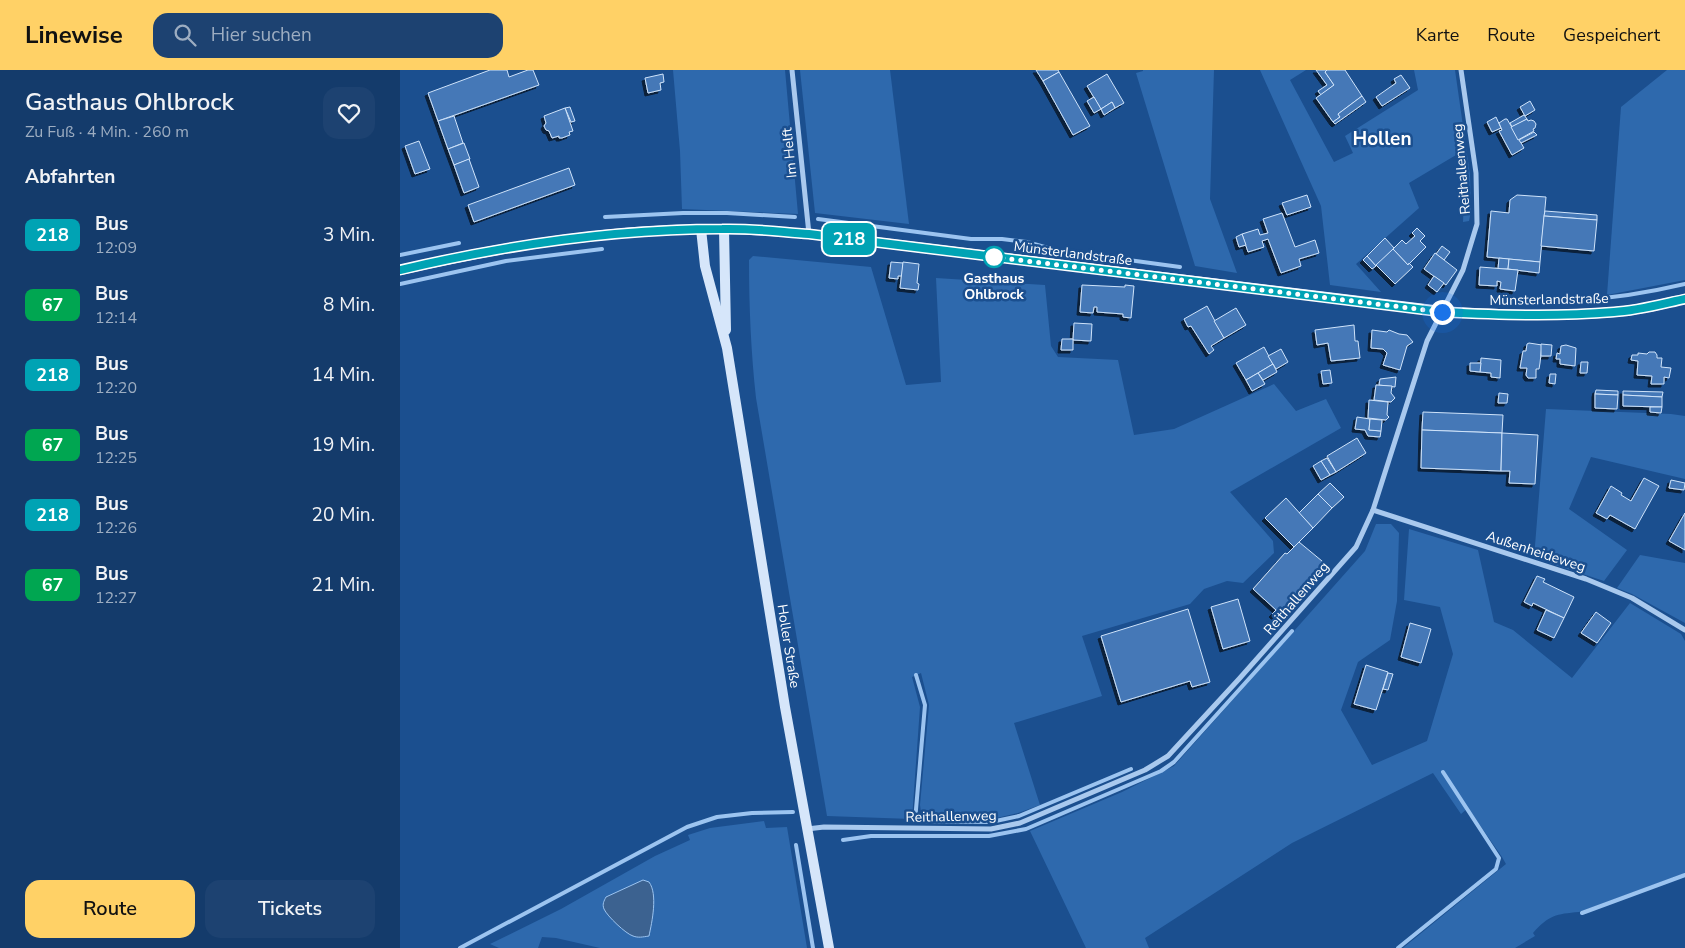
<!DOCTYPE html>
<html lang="de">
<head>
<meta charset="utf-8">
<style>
  body { margin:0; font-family:"Nunito Sans",sans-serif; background:#1d4271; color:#f1f3f6; height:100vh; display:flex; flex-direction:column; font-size:19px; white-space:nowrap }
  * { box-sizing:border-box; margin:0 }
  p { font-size:16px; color:#9dadc1 }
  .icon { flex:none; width:28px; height:28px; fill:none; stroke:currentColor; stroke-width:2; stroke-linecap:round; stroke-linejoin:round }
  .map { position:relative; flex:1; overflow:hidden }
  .drawer { display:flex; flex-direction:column; background:#143b6b; width:400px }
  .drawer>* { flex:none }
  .badge { padding:0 10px; border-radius:8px; font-size:18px; line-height:32px }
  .you { position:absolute; width:25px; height:25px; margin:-12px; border:4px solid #fff; border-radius:50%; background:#1a73e8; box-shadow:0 0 0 8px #1a73e833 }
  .map>.badge { position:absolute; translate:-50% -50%; box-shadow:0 0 0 2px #fff }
  h2 { padding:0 25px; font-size:19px; line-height:45px }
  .round { display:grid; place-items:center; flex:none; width:52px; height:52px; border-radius:15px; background:#1d4271 }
  .summary { display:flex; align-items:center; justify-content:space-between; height:85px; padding:0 25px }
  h1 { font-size:24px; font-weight:600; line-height:38px }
  .primary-button { display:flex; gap:10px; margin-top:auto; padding:10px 25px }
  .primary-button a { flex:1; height:58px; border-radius:15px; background:#ffd166; color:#111; font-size:20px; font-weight:600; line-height:58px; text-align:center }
  .primary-button a+a { background:#1d4271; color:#f1f3f6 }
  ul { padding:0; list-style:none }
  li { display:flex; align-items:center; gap:15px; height:70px; padding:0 25px }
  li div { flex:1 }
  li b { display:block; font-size:19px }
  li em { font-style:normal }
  li .badge { min-width:55px; font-weight:700; text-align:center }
  header { display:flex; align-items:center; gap:30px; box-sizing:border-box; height:70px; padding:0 25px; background:#ffd166; color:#111 }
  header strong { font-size:24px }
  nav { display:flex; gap:28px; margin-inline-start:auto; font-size:18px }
  .search { width:350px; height:45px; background:#1d4271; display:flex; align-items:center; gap:12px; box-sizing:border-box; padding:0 18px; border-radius:15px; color:#9dadc1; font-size:19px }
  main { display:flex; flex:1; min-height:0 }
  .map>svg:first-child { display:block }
</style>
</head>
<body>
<header>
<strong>Linewise</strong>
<div class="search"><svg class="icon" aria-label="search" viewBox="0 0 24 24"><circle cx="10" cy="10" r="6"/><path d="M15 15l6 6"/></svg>Hier suchen</div>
<nav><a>Karte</a><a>Route</a><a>Gespeichert</a></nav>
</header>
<main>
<section class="drawer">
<div class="summary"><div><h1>Gasthaus Ohlbrock</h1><p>Zu Fuß · 4 Min. · 260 m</p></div><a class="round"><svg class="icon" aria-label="heart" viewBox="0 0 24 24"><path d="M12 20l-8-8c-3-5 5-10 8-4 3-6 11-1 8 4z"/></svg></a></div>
<h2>Abfahrten</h2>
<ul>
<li><span class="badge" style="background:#00a3b4;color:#fff">218</span><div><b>Bus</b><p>12:09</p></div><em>3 Min.</em></li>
<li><span class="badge" style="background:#00a651;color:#fff">67</span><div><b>Bus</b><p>12:14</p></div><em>8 Min.</em></li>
<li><span class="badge" style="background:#00a3b4;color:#fff">218</span><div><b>Bus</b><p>12:20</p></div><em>14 Min.</em></li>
<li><span class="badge" style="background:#00a651;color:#fff">67</span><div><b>Bus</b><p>12:25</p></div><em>19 Min.</em></li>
<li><span class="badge" style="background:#00a3b4;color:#fff">218</span><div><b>Bus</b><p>12:26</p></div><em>20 Min.</em></li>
<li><span class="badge" style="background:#00a651;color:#fff">67</span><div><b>Bus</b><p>12:27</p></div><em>21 Min.</em></li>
</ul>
<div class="primary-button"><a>Route</a><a>Tickets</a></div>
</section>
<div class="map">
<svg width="1285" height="878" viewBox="0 0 1285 878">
  <defs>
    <filter id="shadow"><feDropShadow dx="-3" dy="3" stdDeviation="0" flood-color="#0009"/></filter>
  </defs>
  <rect width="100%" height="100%" fill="#1b4f8f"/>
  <!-- green -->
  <g fill="#2e69ad">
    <polygon points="273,0 385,0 398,144 282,139 280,81"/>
    <polygon points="400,0 490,0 509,154 415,143"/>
    <polygon points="743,0 814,0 810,129 837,203 795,196 736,3 743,1"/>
    <polygon points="860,0 906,0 890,10 934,92 953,83 945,66 1018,20 1014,0 1055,0 1070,105 1071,141 1069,151 1063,152 1064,129 1056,85 1009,113 1019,138 956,194 981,222 930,215 921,136"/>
    <polygon points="1267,0 1285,0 1285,210 1207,225 1221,37"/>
    <path d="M353,186L471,197L506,315L541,312L536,208L645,215L651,276L658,287L718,290L734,365L774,359L874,314L896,341L926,329L941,358L830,422L873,471L874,483L843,513L827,511L804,519L790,534L682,566L702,626L614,653L640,735L618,743L588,750L528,748L521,742L520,735L529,635L521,603L512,607L520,637L512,749L427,746L356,328C351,282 349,237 349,190Z"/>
    <polygon points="1146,339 1271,344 1285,346 1285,409 1191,387 1169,439 1227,480 1204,511 1134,488"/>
    <path d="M976,454H991L999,463L997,531L990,570L958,592L941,640L972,695L1027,671L1053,584L1040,537L1004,530L1009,459L1078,480L1094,552L1113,560L1172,608L1230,533L1281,564L1285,571V803L1179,842C1156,844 1149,845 1133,863L1135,866L1115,878H1003L1106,794L1102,787L1068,738L1061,744L1033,703L892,773L745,868L749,878H686L630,761L722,722L774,696L965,481Z"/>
    <polygon points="1240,485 1285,493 1285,553 1232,524 1217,518"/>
    <polygon points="364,751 366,758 387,757 407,878 200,878 156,868 142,867 138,878 99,878 90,874 161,839 255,786 290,770 288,765 310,758"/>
  </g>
  <!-- water -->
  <path fill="#3c6290" stroke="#9cc4f0" d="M243,810L249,812C258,824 252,852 249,866C243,867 238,868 233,866C226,864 207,846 204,839C202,834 204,831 206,827Z"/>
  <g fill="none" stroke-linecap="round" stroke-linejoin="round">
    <!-- stream -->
    <g stroke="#9cc4f0" stroke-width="4">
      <polyline points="205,147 283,143 327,143 395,147"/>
      <polyline points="418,149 571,169 602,169 627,172 655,180 780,197"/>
      <polyline points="0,185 59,173"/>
      <polyline points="0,214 106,191 202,179"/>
      <path d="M1126,232C1140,228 1164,231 1180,230C1215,228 1251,222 1285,214"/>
      <polyline points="516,605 525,635 515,751 591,752 619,746 731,699"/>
      <polyline points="443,770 471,766 589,766 626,759 761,701 774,692 892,561"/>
      <polyline points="396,775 413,878"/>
      <polyline points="1182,843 1285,805"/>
      <polyline points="60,878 287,757 317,747 352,743 393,742"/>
      <polyline points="998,878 1096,799 1099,788 1043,702"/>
    </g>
  </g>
  <!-- building -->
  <g fill="#4478b7" stroke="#cfe3fa" filter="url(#shadow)">
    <polygon points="90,0 107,0 109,7 128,0 133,0 139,15 38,51 28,23"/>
    <polygon points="636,0 658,0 659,2 643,11"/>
    <polygon points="916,0 927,0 925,2 934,15 921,25 918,21 927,15"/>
    <polygon points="927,0 945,0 962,26 938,44 940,47 933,52 916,28 934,15 925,2"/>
    <polygon points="659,2 690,56 673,65 643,11"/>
    <polygon points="263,4 264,12 260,13 261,20 248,23 245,8"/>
    <polygon points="707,4 724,33 715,38 712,32 701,39 687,16"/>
    <polygon points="1001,5 1010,18 982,36 976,27 996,13 994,9"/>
    <polygon points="962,26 966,32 935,54 933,52 940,47 938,44"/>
    <polygon points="694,27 701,39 694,43 687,31"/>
    <polygon points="1130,31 1135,40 1125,46 1120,37"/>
    <polygon points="712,32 715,38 704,45 701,39"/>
    <polygon points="170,37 175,51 171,52 165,38"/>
    <polygon points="165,38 173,61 169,62 170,65 162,68 159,68 159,66 152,68 149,61 146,60 144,56 146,53 144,46"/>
    <polygon points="1124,45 1127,49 1112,57 1110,53"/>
    <polygon points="54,46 63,73 48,79 38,51"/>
    <polygon points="1096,47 1101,58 1092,62 1087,52"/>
    <polygon points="1105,49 1107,49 1124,78 1112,85 1099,61 1102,60 1099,53"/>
    <polygon points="1127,49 1128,51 1131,50 1134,51 1136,54 1135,58 1133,59 1134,61 1118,70 1111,57"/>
    <polygon points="1134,62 1137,65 1121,73 1119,70"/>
    <polygon points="19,71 30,99 15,104 5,76"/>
    <polygon points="64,73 70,89 54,95 48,79"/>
    <polygon points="69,89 79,117 64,123 54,95"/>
    <polygon points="169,98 175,115 74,152 68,135"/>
    <polygon points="907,125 911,137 887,145 882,133"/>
    <polygon points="1117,125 1146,127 1140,192 1087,187 1091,141 1109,143 1110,130"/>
    <polygon points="1145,141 1197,145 1197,150 1144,146"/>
    <polygon points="882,143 895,177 915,170 919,183 899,189 901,196 881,203 868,169 862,171 864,177 848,182 842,164 858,159 860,165 868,163 863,149"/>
    <polygon points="1144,146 1197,150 1194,181 1141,176"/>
    <polygon points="1017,158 1025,166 1020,171 1026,177 1008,195 993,179 1002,170 1006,174 1015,166 1012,163"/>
    <polygon points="842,164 846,175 839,177 836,167"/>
    <polygon points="985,168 994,178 976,196 967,186"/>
    <polygon points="1042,176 1050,182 1044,190 1036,184"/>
    <polygon points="993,179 1008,195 1009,193 1013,197 995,214 976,195"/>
    <polygon points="1035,183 1057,200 1046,215 1024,199"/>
    <polygon points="967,186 976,196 972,199 963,190"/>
    <polygon points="1099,188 1109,189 1108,199 1098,199"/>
    <polygon points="1109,189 1140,192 1139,203 1108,199"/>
    <polygon points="491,192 503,193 502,206 498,206 498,209 489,208"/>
    <polygon points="503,192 519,194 517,213 519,214 518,220 500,218"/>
    <polygon points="1080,197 1118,200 1115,221 1100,219 1101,212 1097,211 1097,216 1079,215"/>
    <polygon points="1034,206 1044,213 1037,222 1028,215"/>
    <polygon points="682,215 725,217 725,215 734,216 731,248 723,247 723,244 697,242 697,237 694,237 693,243 680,242"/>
    <polygon points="807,236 824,268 811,276 814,280 809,284 791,256 788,257 784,249"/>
    <polygon points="836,238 846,255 824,268 814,251"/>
    <polygon points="674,253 692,254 691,271 673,270"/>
    <polygon points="954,255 955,271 958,271 960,288 931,291 928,273 917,275 915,260"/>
    <polygon points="972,260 987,262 989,260 999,264 1007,265 1013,272 1007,276 1000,300 983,295 987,283 983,279 971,278"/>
    <polygon points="662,269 673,269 673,280 661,280"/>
    <polygon points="1129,273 1142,275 1140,293 1139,299 1136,299 1136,308 1128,308 1126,305 1127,298 1120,298 1123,281 1126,281 1127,274"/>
    <polygon points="1141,274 1152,275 1151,286 1141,286"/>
    <polygon points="1166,275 1176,278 1175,296 1160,294 1160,289 1156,289 1157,283 1160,284 1161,276"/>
    <polygon points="864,277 873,294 846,310 836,293"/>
    <polygon points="881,279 888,292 876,299 868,286"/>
    <polygon points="1249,282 1255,282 1257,285 1257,288 1262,288 1261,297 1271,298 1269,308 1264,307 1264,314 1251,314 1252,306 1237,305 1238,291 1231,290 1232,285 1238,285 1238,283 1247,284"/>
    <polygon points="1081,288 1101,290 1100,308 1091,307 1091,303 1080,302"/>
    <polygon points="1181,292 1188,292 1187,303 1180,303"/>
    <polygon points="1070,293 1081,293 1080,302 1070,301"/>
    <polygon points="873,294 877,302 863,310 858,303"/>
    <polygon points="930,300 932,313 923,314 921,301"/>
    <polygon points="858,303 865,314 852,321 846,310"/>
    <polygon points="1150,304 1156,304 1155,314 1149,313"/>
    <polygon points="996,307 995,317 979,315 980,309"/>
    <polygon points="976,315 992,316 991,323 995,328 991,332 974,330"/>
    <polygon points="1196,320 1218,321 1218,325 1195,324"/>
    <polygon points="1223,321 1263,322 1262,327 1223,325"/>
    <polygon points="1099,323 1108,324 1107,333 1098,333"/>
    <polygon points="1195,324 1218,325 1217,339 1195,338"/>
    <polygon points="1223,325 1262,327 1262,337 1223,336"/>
    <polygon points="969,330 988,332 987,345 989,347 986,350 968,348"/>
    <polygon points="1250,337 1262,337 1261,343 1250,342"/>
    <polygon points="1023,342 1103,345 1102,363 1022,360"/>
    <polygon points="957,347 970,349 969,360 981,361 980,367 968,366 965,360 955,359"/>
    <polygon points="970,349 982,350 981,361 969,360"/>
    <polygon points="1022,360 1102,363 1101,401 1021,398"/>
    <polygon points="1102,363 1138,365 1135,414 1109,413 1110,401 1101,401"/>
    <polygon points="957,368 966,383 936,402 927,386"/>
    <polygon points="927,388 936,402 930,405 921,391"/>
    <polygon points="921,391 930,405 921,410 913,396"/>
    <polygon points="1244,408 1259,416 1235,459 1210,445 1207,449 1196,443 1211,416 1222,423 1221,425 1231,431"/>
    <polygon points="1271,410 1285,413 1284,420 1269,418"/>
    <polygon points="930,413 944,427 932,438 918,424"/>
    <polygon points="918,424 932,438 913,458 899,443"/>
    <polygon points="886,428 913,458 894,477 865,448"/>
    <polygon points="1285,443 1285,480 1269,471"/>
    <polygon points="899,472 928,496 879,551 872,544 876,540 853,519 885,483 887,484"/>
    <polygon points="1137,506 1145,509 1143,512 1174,527 1164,548 1133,533 1132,536 1124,532"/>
    <polygon points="838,529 850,571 823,579 811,537"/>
    <polygon points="788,539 810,612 792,617 790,611 721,632 701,566"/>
    <polygon points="1146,540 1164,548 1154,568 1137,560"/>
    <polygon points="1196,542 1211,553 1197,573 1181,563"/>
    <polygon points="1010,553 1031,559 1021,593 1001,587"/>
    <polygon points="966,595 988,602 976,640 954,634"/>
    <polygon points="988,603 993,604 988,620 983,619"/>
  </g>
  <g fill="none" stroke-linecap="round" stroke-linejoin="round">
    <!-- street -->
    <g stroke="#a9c9ee" stroke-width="5">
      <polyline points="392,0 409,164"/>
      <polyline points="973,440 1186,509 1232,528 1285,560"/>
      <polyline points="407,759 424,757 591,759 620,753 745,700 768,686 839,609 956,477 973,440 1027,271 1063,200 1077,154 1076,103 1061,0"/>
    </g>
    <!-- secondary -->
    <g stroke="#d6e6fa" stroke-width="10">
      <polyline points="301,159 305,196 327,278 385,637 429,878"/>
      <polyline points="324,159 326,260"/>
      <path d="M0,200C106,176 213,158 322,159C351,159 380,162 409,164L1042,241C1100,245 1156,247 1214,242C1237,241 1262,234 1285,229"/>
    </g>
  </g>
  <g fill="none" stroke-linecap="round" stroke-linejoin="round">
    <defs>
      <path id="line" d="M0,200C106,175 213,159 322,159C351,158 380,162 409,164L1042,242C1100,245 1155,247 1214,242C1237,241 1262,234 1285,229"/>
    </defs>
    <!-- line casing -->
    <use href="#line" stroke="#fff" stroke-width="11"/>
    <!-- line -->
    <use href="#line" stroke="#00a3b4" stroke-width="8"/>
    <!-- walk -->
    <polyline stroke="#fff" stroke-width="5" stroke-dasharray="0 9" points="594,187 1042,242"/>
  </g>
  <!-- markers -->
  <circle fill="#fff" stroke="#00a3b4" stroke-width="2.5" cx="594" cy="187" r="10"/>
  <g text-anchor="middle" stroke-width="5" stroke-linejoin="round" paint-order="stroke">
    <!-- street labels -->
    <g font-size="14" fill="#fff" stroke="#1b4f8f">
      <text transform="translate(389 83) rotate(-96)" y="5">Im Helft</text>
      <text transform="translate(1061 99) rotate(-95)" y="5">Reithallenweg</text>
      <text transform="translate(673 183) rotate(7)" y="5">Münsterlandstraße</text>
      <text transform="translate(1149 229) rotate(-1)" y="5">Münsterlandstraße</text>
      <text transform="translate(1136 481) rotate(18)" y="5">Außenheideweg</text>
      <text transform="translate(896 528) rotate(-49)" y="5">Reithallenweg</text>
      <text transform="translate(389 576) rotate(81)" y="5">Holler Straße</text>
      <text transform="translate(551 746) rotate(-1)" y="5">Reithallenweg</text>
    </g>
    <!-- stop labels -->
    <g font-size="14" font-weight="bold" fill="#fff" stroke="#1b4f8f">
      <text x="594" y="213">Gasthaus<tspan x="594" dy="16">Ohlbrock</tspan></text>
    </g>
    <!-- district labels -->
    <g font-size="19" font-weight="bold" fill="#fff" stroke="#1b4f8f">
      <text x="982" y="75">Hollen</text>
    </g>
  </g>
</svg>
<div class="you" style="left:1042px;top:242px"></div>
<b class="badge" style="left:449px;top:169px;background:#00a3b4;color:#fff">218</b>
</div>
</main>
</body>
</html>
